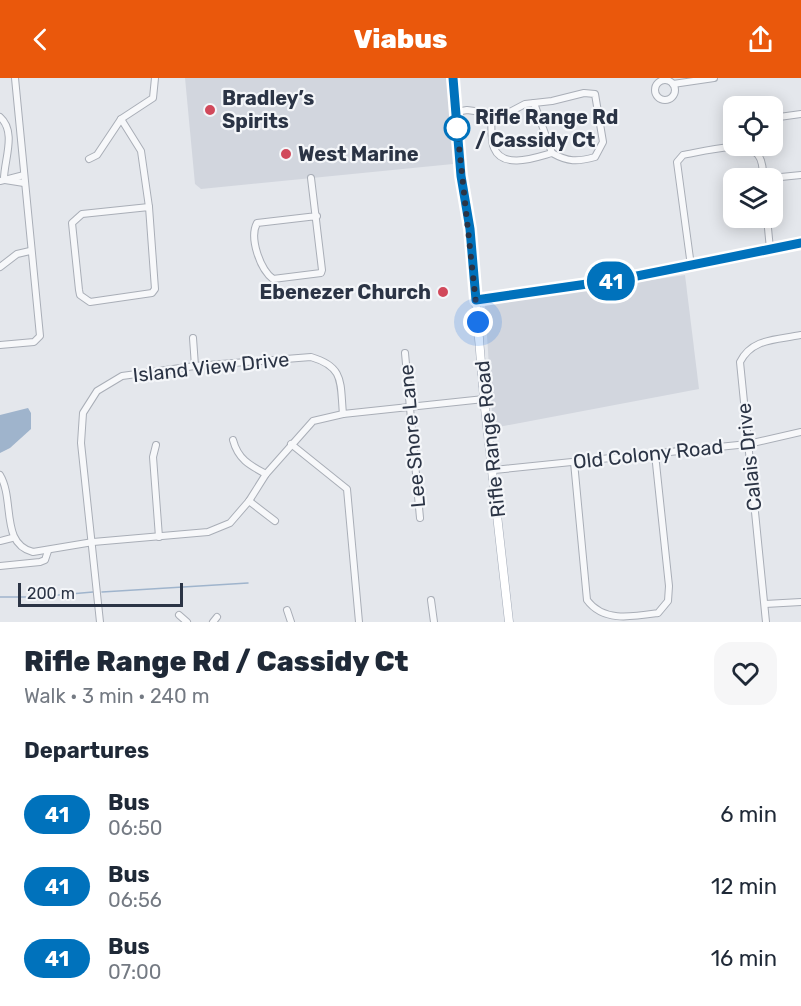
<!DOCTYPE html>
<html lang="en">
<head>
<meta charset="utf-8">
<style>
  body { margin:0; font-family:Rubik,sans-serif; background:#f6f6f7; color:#1f2937; height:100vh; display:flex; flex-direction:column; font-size:22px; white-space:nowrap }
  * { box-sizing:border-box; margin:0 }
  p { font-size:20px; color:#747a83 }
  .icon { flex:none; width:33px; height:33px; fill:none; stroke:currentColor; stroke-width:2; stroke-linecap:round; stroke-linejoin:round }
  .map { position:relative; height:544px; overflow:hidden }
  .sheet { display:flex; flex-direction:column; background:#fff; flex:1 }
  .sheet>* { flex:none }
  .badge { padding:0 12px; border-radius:20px; font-size:21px; line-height:39px }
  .tools { position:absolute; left:723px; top:18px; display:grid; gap:12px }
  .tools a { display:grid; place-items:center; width:60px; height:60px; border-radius:12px; background:#fff; box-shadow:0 3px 15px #0003; font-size:30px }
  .scale { position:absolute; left:18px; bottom:15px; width:165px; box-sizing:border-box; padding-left:6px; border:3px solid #2b3445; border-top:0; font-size:16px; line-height:21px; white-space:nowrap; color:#2b3445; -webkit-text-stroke:4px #f4f6f9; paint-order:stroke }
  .you { position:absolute; width:30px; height:30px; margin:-15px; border:4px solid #fff; border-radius:50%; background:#1a73e8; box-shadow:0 0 0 9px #1a73e833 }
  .map>.badge { position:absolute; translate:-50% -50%; box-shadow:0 0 0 3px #fff }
  h2 { padding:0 24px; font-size:22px; line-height:54px }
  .round { display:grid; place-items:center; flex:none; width:63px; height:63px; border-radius:18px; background:#f6f6f7 }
  .summary { display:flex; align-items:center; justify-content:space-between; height:102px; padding:0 24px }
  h1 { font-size:28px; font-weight:800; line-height:45px }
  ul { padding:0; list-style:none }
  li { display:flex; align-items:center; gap:18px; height:72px; padding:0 24px }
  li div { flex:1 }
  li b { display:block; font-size:22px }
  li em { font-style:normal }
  li .badge { min-width:66px; font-weight:700; text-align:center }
  header { display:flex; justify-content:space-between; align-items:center; height:78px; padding:0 24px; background:#ea580c; color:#fff; font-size:27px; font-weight:800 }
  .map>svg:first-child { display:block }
</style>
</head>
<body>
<header><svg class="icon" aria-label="back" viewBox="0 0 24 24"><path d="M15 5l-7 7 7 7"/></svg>Viabus<svg class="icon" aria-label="share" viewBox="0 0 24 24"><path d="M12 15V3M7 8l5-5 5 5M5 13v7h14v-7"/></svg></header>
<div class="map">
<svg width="801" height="544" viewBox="0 0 801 544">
  <rect width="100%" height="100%" fill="#e4e7ec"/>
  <!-- built -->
  <g fill="#d2d6de">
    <polygon points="185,0 450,0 453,86 201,111 195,106"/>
    <polygon points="685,197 699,311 493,350 485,227"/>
  </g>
  <!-- water -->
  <polygon fill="#9fb4cc" points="28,330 31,335 31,351 10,370 0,375 0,337"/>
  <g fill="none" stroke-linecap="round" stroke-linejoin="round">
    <!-- stream -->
    <g stroke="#9fb4cc" stroke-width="1.5">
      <polyline points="102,514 248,505"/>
      <polyline points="0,519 36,519 93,514"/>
    </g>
    <defs>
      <g id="minor">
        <circle cx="665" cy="12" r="10"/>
        <polyline points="673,6 714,0"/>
        <polyline points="534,25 552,75"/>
        <path d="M456,34L467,32L504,37L525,26L552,23L584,15L595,16L603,64L595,79C577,84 568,84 552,75C537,79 503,92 494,70C490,62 492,46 491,37"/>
        <path d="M0,39C17,54 4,82 4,101"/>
        <polyline points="772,40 801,36"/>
        <polyline points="121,41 141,73 149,129"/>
        <polyline points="89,81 97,77 121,41 153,20 155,0"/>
        <path d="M311,100L322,192L321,195L273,201C260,191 249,160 257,145L317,138"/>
        <polyline points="771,100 801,97"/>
        <polyline points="5,102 24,105"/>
        <polyline points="0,103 24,97"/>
        <polygon points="149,129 155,211 152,215 90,224 80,217 79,212 72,145 82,136"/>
        <polyline points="767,140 770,171"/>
        <path d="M691,188L677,84L683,77C701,74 747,61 758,77C763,83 763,93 763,100"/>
        <polyline points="0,189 17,176 30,173"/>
        <polyline points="476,222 622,201 801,165"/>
        <polyline points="193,260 195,288"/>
        <polyline points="0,267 34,264 40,258 15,0"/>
        <polyline points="405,275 420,440"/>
        <path d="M233,362C238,381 249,387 266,396"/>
        <polyline points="291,366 347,411 359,544"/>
        <polyline points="156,367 153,379 159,459"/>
        <path d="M574,384L587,522C603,544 631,539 658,535L668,523L669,508L655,376"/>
        <polyline points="494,392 748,366 801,354"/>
        <path d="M0,397C15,422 0,466 33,474L93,464L208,454L230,445L249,423L266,396L313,343L343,336L484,321"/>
        <polyline points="249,423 275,443"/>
        <polyline points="0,463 12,460"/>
        <polyline points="0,488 40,484 45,482 48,473"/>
        <polyline points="431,522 434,544"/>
        <polyline points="765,526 801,524"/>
        <polyline points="287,532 291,544"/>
        <polyline points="179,537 187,544"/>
        <path d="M100,544L81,365L83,335L97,313L122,298L195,288L311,279C345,289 340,305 343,336"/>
        <polyline points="213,544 217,539"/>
        <path d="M766,544L740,284C752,260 777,262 801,257"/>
      </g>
      <polyline id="major" points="453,0 461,98 470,151 484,321 509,544"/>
    </defs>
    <!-- minor casing -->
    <use href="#minor" stroke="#a9aeb7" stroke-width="8"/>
    <!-- major casing -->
    <use href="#major" stroke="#a3abb8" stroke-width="9"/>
    <!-- minor -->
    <use href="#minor" stroke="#f7f8fa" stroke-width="6"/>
    <!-- major -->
    <use href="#major" stroke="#fff" stroke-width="8"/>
  </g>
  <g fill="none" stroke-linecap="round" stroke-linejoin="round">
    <defs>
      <polyline id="line" points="453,0 461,98 470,151 476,222 622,201 801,165"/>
    </defs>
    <!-- line casing -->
    <use href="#line" stroke="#fff" stroke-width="14"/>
    <!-- line -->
    <use href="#line" stroke="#0072bc" stroke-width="9"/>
    <!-- walk -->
    <polyline stroke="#2b3445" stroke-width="6" stroke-dasharray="0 10.8" points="457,50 478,244"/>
  </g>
  <!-- markers -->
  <g fill="#d1495b" stroke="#f4f6f9" stroke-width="2">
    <circle cx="210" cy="32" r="6"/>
    <circle cx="286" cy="76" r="6"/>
    <circle cx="443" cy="214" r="6"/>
  </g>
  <circle fill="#fff" stroke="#0072bc" stroke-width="3" cx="457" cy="50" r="12"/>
  <g text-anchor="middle" stroke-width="4.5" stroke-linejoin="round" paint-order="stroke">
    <!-- poi labels -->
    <g font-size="20" font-weight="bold" fill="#2b3445" stroke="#f4f6f9" text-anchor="start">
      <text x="222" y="27">Bradley’s<tspan x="222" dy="23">Spirits</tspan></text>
      <text x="298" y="83">West Marine</text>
      <text x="431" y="221" text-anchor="end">Ebenezer Church</text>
    </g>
    <!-- stop labels -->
    <g font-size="20" font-weight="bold" fill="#2b3445" stroke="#f4f6f9" text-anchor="start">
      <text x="475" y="46">Rifle Range Rd<tspan x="475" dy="23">/ Cassidy Ct</tspan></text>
    </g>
    <!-- street labels -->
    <g font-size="20" fill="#2b3445" stroke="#f4f6f9">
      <text transform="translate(211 289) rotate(-6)" y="7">Island View Drive</text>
      <text transform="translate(412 358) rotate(-95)" y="7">Lee Shore Lane</text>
      <text transform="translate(490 361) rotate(-96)" y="7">Rifle Range Road</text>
      <text transform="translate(648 376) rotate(-6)" y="7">Old Colony Road</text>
      <text transform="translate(749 379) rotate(-96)" y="7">Calais Drive</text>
    </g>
  </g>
</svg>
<div class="tools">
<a><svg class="icon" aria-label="locate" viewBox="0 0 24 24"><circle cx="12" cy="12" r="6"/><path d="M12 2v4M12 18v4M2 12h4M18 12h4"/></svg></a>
<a><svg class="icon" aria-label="layers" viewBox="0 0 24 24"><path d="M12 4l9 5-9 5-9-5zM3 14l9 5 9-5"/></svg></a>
</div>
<div class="scale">200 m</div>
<div class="you" style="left:478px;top:244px"></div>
<b class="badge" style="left:611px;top:203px;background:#0072bc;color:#fff">41</b>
</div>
<section class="sheet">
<div class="summary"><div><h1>Rifle Range Rd / Cassidy Ct</h1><p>Walk · 3 min · 240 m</p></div><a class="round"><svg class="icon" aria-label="heart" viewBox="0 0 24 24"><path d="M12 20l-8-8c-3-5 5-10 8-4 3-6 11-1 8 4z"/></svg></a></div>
<h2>Departures</h2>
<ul>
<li><span class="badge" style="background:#0072bc;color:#fff">41</span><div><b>Bus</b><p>06:50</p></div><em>6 min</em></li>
<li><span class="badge" style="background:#0072bc;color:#fff">41</span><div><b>Bus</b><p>06:56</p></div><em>12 min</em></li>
<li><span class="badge" style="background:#0072bc;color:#fff">41</span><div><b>Bus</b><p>07:00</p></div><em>16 min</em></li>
</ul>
</section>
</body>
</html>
